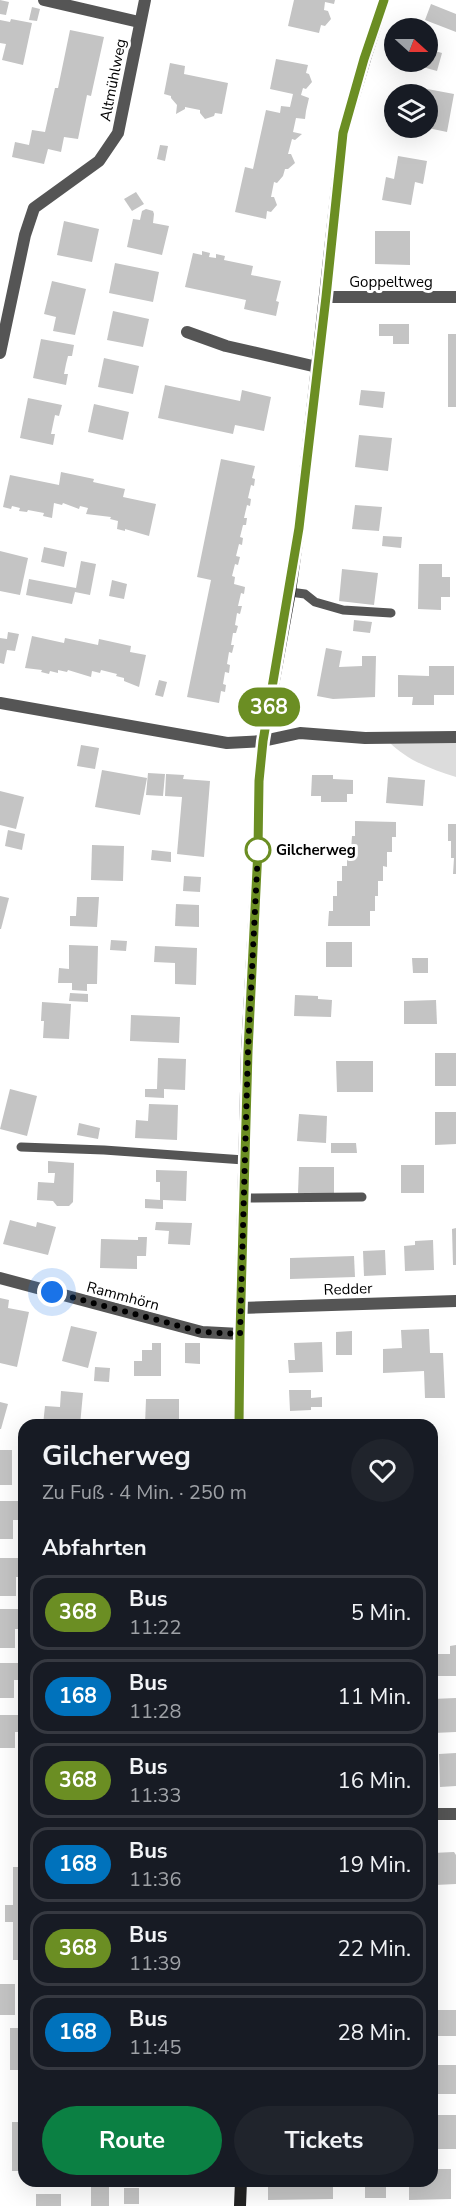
<!DOCTYPE html>
<html lang="de">
<head>
<meta charset="utf-8">
<style>
  body { margin:0; font-family:"Nunito Sans",sans-serif; background:#20242c; color:#f1f3f6; height:100vh; display:flex; flex-direction:column; font-size:22px; white-space:nowrap }
  * { box-sizing:border-box; margin:0 }
  p { font-size:20px; color:#9ea1a6 }
  .icon { flex:none; width:33px; height:33px; fill:none; stroke:currentColor; stroke-width:2; stroke-linecap:round; stroke-linejoin:round }
  .map { position:relative; flex:1; overflow:hidden }
  .drawer { position:absolute; left:18px; top:1419px; width:420px; height:768px; display:flex; flex-direction:column; background:#171b24; border-radius:18px; box-shadow:0 6px 24px #0002 }
  .drawer>* { flex:none }
  .badge { padding:0 12px; border-radius:20px; font-size:21px; line-height:39px }
  .needle { width:39px; rotate:111deg }
  .buttons { position:absolute; left:384px; top:18px; display:grid; gap:12px }
  .buttons a { display:grid; place-items:center; width:54px; height:54px; border-radius:50%; background:#171b24; box-shadow:0 6px 24px #0002; font-size:30px }
  .you { position:absolute; width:30px; height:30px; margin:-15px; border:4px solid #fff; border-radius:50%; background:#1a73e8; box-shadow:0 0 0 9px #1a73e833 }
  .map>.badge { position:absolute; translate:-50% -50%; box-shadow:0 0 0 3px #fff }
  h2 { padding:0 24px; font-size:22px; line-height:54px }
  .round { display:grid; place-items:center; flex:none; width:63px; height:63px; border-radius:32px; background:#20242c }
  .head { display:flex; align-items:center; justify-content:space-between; height:102px; padding:0 24px }
  h1 { font-size:28px; font-weight:700; line-height:45px }
  .primary-button { display:flex; gap:12px; margin-top:auto; padding:12px 24px }
  .primary-button a { flex:1; height:69px; border-radius:36px; background:#0b8043; color:#fff; font-size:24px; font-weight:700; line-height:69px; text-align:center }
  .primary-button a+a { background:#20242c; color:#f1f3f6 }
  ul { padding:0; list-style:none }
  li { display:flex; align-items:center; gap:18px; height:75px; margin:0 12px 9px; padding:0 12px; border:3px solid #363941; border-radius:18px }
  li div { flex:1 }
  li b { display:block; font-size:22px }
  li em { font-style:normal }
  li .badge { min-width:66px; font-weight:700; text-align:center }
  .map>svg:first-child { display:block }
</style>
</head>
<body>
<div class="map">
<svg width="456" height="2206" viewBox="0 0 456 2206">
  <rect width="100%" height="100%" fill="#fff"/>
  <!-- green -->
  <path fill="#dcdcdc" d="M389,742H456V777C431,769 408,761 389,742Z"/>
  <!-- building -->
  <g fill="#c4c4c4">
    <polygon points="0,0 9,2 6,15 0,14"/>
    <polygon points="294,0 335,0 334,4 325,2 324,10 328,11 331,19 325,26 321,25 319,33 288,26"/>
    <polygon points="431,4 456,14 456,32 425,20"/>
    <polygon points="32,7 40,9 37,21 29,20"/>
    <polygon points="11,19 32,23 23,65 2,60 6,44 0,43 0,20 10,22"/>
    <polygon points="70,30 104,37 91,96 87,95 78,139 64,137 61,152 48,149 44,164 12,157 15,142 29,145 32,130 45,132 55,88 58,88"/>
    <polygon points="428,49 442,53 437,71 412,64 413,62 428,62"/>
    <polygon points="276,59 308,65 306,73 309,74 312,82 306,89 303,88 301,95 309,98 306,111 305,119 296,118 293,132 302,134 295,140 292,139 288,154 291,154 295,163 288,169 285,169 283,176 277,183 274,182 271,197 274,197 277,205 271,212 267,211 266,219 235,212 245,167 253,169 266,110 280,113 281,106 290,107 293,94 270,89"/>
    <polygon points="170,63 185,66 184,74 228,83 222,114 215,113 214,116 205,119 200,113 200,110 185,107 185,109 176,114 177,105 171,98 171,96 164,94"/>
    <polygon points="422,88 454,94 447,132 428,128 428,94 421,94"/>
    <polygon points="160,145 168,146 165,161 157,159"/>
    <polygon points="398,156 427,161 423,184 415,182 411,205 382,200 386,177 394,179"/>
    <polygon points="136,192 144,204 132,211 124,199"/>
    <polygon points="146,209 153,211 154,214 153,223 169,226 162,255 127,247 133,219 140,220 142,211"/>
    <polygon points="64,221 99,229 92,262 57,255"/>
    <polygon points="375,231 410,231 410,265 375,264"/>
    <polygon points="202,251 210,253 209,257 216,258 216,254 225,256 224,260 253,266 251,275 281,281 276,301 279,302 276,316 244,309 246,300 185,287 193,253 202,255"/>
    <polygon points="115,263 159,272 153,302 109,293"/>
    <polygon points="52,281 86,289 75,335 53,331 56,317 44,314"/>
    <polygon points="113,311 149,319 143,347 107,340"/>
    <polygon points="379,324 409,324 409,344 393,344 393,336 379,336"/>
    <rect x="448" y="334" width="8" height="73"/>
    <polygon points="41,339 74,345 72,356 68,356 66,364 64,374 68,374 66,385 33,378"/>
    <polygon points="104,358 139,366 133,394 98,387"/>
    <polygon points="165,385 240,401 242,390 271,397 264,431 235,425 233,434 158,418"/>
    <polygon points="361,390 385,392 383,408 359,405"/>
    <polygon points="28,398 62,405 59,416 55,415 51,434 55,434 53,445 20,438"/>
    <polygon points="94,404 129,412 123,440 88,432"/>
    <polygon points="359,435 392,438 388,471 355,467"/>
    <polygon points="221,459 255,466 252,478 255,479 254,486 251,485 248,498 251,499 250,506 247,505 244,518 247,518 246,525 243,525 240,537 243,538 242,545 239,544 236,556 240,557 238,565 235,564 232,576 235,577 234,584 245,587 244,594 241,593 238,606 242,606 240,614 237,613 235,625 238,626 236,633 233,633 231,645 234,645 232,653 229,652 227,664 230,665 229,673 225,672 223,684 226,685 225,692 221,691 219,703 187,697 211,580 197,577"/>
    <polygon points="61,472 94,479 93,482 125,489 123,497 156,504 149,536 125,529 125,531 117,529 118,521 110,519 111,517 86,514 88,508 80,506 79,509 63,503 62,505 54,503 52,518 43,516 44,513 28,510 27,512 19,511 20,508 12,506 11,509 3,507 10,475 59,485"/>
    <polygon points="355,505 382,507 379,531 352,529"/>
    <polygon points="383,536 402,537 401,548 382,546"/>
    <polygon points="44,547 67,552 64,567 41,562"/>
    <polygon points="0,551 28,558 20,595 0,591"/>
    <polygon points="81,561 96,564 90,595 75,592 72,604 26,595 29,579 76,588"/>
    <polygon points="419,564 442,564 442,577 450,577 450,597 441,597 441,610 418,609"/>
    <polygon points="342,569 378,573 374,605 339,601"/>
    <polygon points="112,580 127,584 124,599 109,596"/>
    <polygon points="354,620 372,622 370,633 353,631"/>
    <polygon points="8,632 19,634 15,651 7,650 4,664 0,663 0,638 7,639"/>
    <polygon points="32,636 64,643 65,638 98,645 99,639 131,646 130,652 146,655 139,687 124,681 124,678 116,676 117,674 101,670 100,673 92,671 91,677 68,670 67,672 58,670 58,673 50,671 49,674 41,672 42,670 25,668"/>
    <polygon points="326,648 342,651 339,667 362,666 362,656 376,656 375,697 333,699 317,696"/>
    <polygon points="429,666 454,666 454,695 434,695 434,705 412,705 413,697 398,697 398,675 429,676"/>
    <polygon points="159,680 167,682 163,697 155,695"/>
    <polygon points="81,745 99,748 95,769 77,766"/>
    <polygon points="102,770 147,778 140,815 95,807"/>
    <polygon points="148,773 165,774 163,796 146,795"/>
    <polygon points="166,774 184,775 183,779 210,781 204,857 177,854 182,797 165,796"/>
    <polygon points="312,775 333,775 333,779 353,780 353,794 347,794 347,802 321,802 321,796 311,796"/>
    <polygon points="388,777 425,780 423,806 386,803"/>
    <polygon points="0,791 24,797 16,829 0,825"/>
    <polygon points="355,821 396,822 396,837 392,837 392,852 387,852 387,867 383,866 383,881 378,881 378,896 375,896 375,911 370,911 370,926 328,926 329,911 333,911 333,896 337,896 337,881 342,881 342,866 347,866 347,851 351,851 352,836 355,836"/>
    <polygon points="448,824 456,824 456,874 453,874 454,858 451,858 451,841 448,841"/>
    <polygon points="8,830 25,834 22,850 5,846"/>
    <polygon points="92,845 124,846 123,881 91,880"/>
    <polygon points="152,850 171,852 171,862 151,860"/>
    <polygon points="184,876 201,877 200,892 183,891"/>
    <polygon points="0,896 9,898 1,929 0,929"/>
    <polygon points="77,897 99,897 97,927 70,926 70,916 76,916"/>
    <polygon points="176,904 199,905 199,927 175,926"/>
    <polygon points="111,940 127,941 126,951 110,950"/>
    <rect x="326" y="942" width="26" height="25"/>
    <polygon points="69,945 98,946 97,984 87,984 87,991 72,990 72,983 58,983 59,968 69,969"/>
    <polygon points="155,946 197,948 196,985 175,984 175,963 154,962"/>
    <polygon points="412,958 428,958 428,973 413,973"/>
    <polygon points="70,993 88,994 88,1002 69,1001"/>
    <polygon points="295,995 318,996 318,999 332,1000 331,1017 294,1016"/>
    <polygon points="436,1000 437,1024 404,1024 404,1001"/>
    <polygon points="42,1002 71,1004 69,1039 43,1038 44,1021 41,1021"/>
    <polygon points="131,1015 180,1017 179,1043 130,1041"/>
    <rect x="435" y="1053" width="21" height="33"/>
    <polygon points="158,1058 186,1059 185,1090 164,1089 164,1098 145,1097 145,1089 157,1089"/>
    <polygon points="336,1061 373,1061 373,1092 337,1092"/>
    <polygon points="10,1089 37,1096 27,1136 0,1129"/>
    <polygon points="149,1104 178,1105 177,1140 135,1138 136,1120 148,1121"/>
    <polygon points="435,1112 456,1112 456,1144 435,1145"/>
    <polygon points="299,1114 327,1116 326,1143 297,1141"/>
    <polygon points="79,1123 100,1128 98,1139 77,1135"/>
    <polygon points="331,1143 356,1143 357,1153 331,1153"/>
    <polygon points="48,1161 74,1163 73,1202 69,1206 57,1206 53,1201 37,1200 38,1182 54,1183 55,1173 48,1173"/>
    <rect x="401" y="1165" width="23" height="28"/>
    <polygon points="299,1167 334,1167 334,1193 298,1193"/>
    <polygon points="156,1170 187,1171 186,1201 163,1200 163,1209 145,1208 145,1199 160,1200 160,1182 156,1182"/>
    <polygon points="10,1220 36,1227 37,1222 56,1227 48,1255 3,1244"/>
    <polygon points="156,1222 192,1223 190,1245 168,1244 169,1231 155,1230"/>
    <polygon points="456,1228 456,1265 453,1265 452,1229"/>
    <polygon points="138,1237 147,1237 146,1256 137,1256 137,1269 100,1268 101,1239 138,1240"/>
    <polygon points="433,1240 434,1270 405,1271 404,1246 415,1245 415,1241"/>
    <polygon points="385,1250 386,1275 364,1276 363,1251"/>
    <polygon points="354,1256 355,1277 290,1279 290,1258"/>
    <polygon points="0,1298 9,1300 8,1308 29,1312 17,1367 0,1363"/>
    <polygon points="71,1326 97,1332 88,1368 62,1361"/>
    <polygon points="429,1329 430,1353 443,1353 445,1398 425,1398 424,1371 383,1373 383,1349 402,1348 401,1330"/>
    <polygon points="352,1331 352,1355 336,1355 336,1332"/>
    <polygon points="322,1342 323,1372 289,1373 288,1360 295,1360 294,1343"/>
    <polygon points="152,1343 161,1343 161,1376 134,1376 134,1361 142,1361 142,1350 152,1350"/>
    <polygon points="185,1343 200,1343 200,1364 185,1363"/>
    <polygon points="95,1367 110,1368 109,1382 94,1381"/>
    <polygon points="289,1390 311,1390 311,1398 322,1397 322,1407 311,1407 311,1410 290,1411"/>
    <polygon points="61,1391 83,1393 80,1425 43,1425 45,1406 60,1407"/>
    <polygon points="146,1399 179,1399 179,1425 145,1425"/>
    <polygon points="0,1402 8,1404 1,1429 0,1429"/>
    <rect x="0" y="1450" width="12" height="35"/>
    <polygon points="0,1501 19,1501 19,1520 13,1520 13,1539 0,1539"/>
    <polygon points="0,1558 20,1558 20,1577 16,1577 16,1596 0,1596"/>
    <polygon points="0,1609 20,1609 20,1629 15,1629 15,1648 0,1648"/>
    <polygon points="456,1645 456,1676 432,1676 432,1654 450,1654 450,1646"/>
    <polygon points="0,1663 19,1663 19,1680 14,1680 14,1698 0,1698"/>
    <polygon points="456,1698 456,1732 433,1733 432,1699"/>
    <polygon points="0,1715 20,1715 20,1732 15,1732 15,1748 0,1748"/>
    <polygon points="456,1753 456,1786 440,1787 439,1754"/>
    <polygon points="454,1852 456,1855 456,1884 435,1885 435,1868 432,1868 432,1853"/>
    <polygon points="13,1867 24,1867 24,1960 13,1960 13,1922 5,1922 5,1905 13,1905"/>
    <rect x="0" y="1984" width="15" height="31"/>
    <rect x="438" y="2010" width="18" height="26"/>
    <rect x="10" y="2028" width="14" height="42"/>
    <rect x="432" y="2065" width="24" height="29"/>
    <rect x="432" y="2115" width="24" height="34"/>
    <rect x="12" y="2122" width="12" height="49"/>
    <polygon points="432,2169 451,2169 451,2199 409,2200 409,2181 432,2181"/>
    <polygon points="290,2181 333,2181 333,2199 268,2200 268,2184 290,2184"/>
    <rect x="365" y="2181" width="21" height="17"/>
    <rect x="91" y="2187" width="18" height="19"/>
    <rect x="124" y="2188" width="15" height="16"/>
    <rect x="36" y="2194" width="25" height="12"/>
  </g>
  <g fill="none" stroke-linecap="round" stroke-linejoin="round">
    <!-- lane -->
    <g stroke="#555" stroke-width="9">
      <polyline points="290,592 305,594 315,602 343,610 391,613"/>
      <polyline points="21,1147 104,1150 244,1160"/>
      <polyline points="243,1198 362,1197"/>
    </g>
    <!-- street -->
    <g stroke="#555" stroke-width="12">
      <polyline points="44,0 139,22"/>
      <polyline points="326,297 456,297"/>
      <polyline points="187,332 226,346 317,367"/>
      <polyline points="0,353 25,235 34,208 99,161 118,133 145,0"/>
      <polyline points="0,703 227,743 263,741 300,733 365,738 456,737"/>
      <polyline points="0,1278 202,1332 240,1334"/>
      <polyline points="240,1308 456,1301"/>
      <polyline points="432,1814 456,1814"/>
    </g>
    <!-- secondary -->
    <g stroke="#222" stroke-width="12">
      <polyline points="239,1425 240,1334 247,1051 258,849 259,781 263,741 290,592 299,528 343,133 365,59 384,0"/>
      <polyline points="240,2206 241,2181"/>
    </g>
  </g>
  <g fill="none" stroke-linecap="round" stroke-linejoin="round">
    <defs>
      <polyline id="line" points="239,1425 240,1334 248,1051 258,849 259,781 263,741 299,528 326,297 343,133 364,59 384,0"/>
    </defs>
    <!-- line casing -->
    <use href="#line" stroke="#fff" stroke-width="14"/>
    <!-- line -->
    <use href="#line" stroke="#6b8e23" stroke-width="9"/>
    <!-- walk -->
    <polyline stroke="#000" stroke-width="6" stroke-dasharray="0 10.8" points="52,1292 202,1332 240,1334 248,1051 258,850"/>
  </g>
  <!-- markers -->
  <circle fill="#fff" stroke="#6b8e23" stroke-width="3" cx="258" cy="850" r="12"/>
  <g text-anchor="middle" stroke-width="6" stroke-linejoin="round" paint-order="stroke">
    <!-- street labels -->
    <g font-size="15" fill="#000" stroke="#fff">
      <text transform="translate(113 80) rotate(-79)" y="5">Altmühlweg</text>
      <text x="391" y="287">Goppeltweg</text>
      <text transform="translate(348 1289) rotate(-2)" y="5">Redder</text>
      <text transform="translate(123 1296) rotate(15)" y="5">Rammhörn</text>
    </g>
    <!-- stop labels -->
    <g font-size="15" font-weight="bold" fill="#000" stroke="#fff" text-anchor="start">
      <text x="276" y="855">Gilcherweg</text>
    </g>
  </g>
</svg>
<div class="buttons">
<a><svg class="needle" viewBox="-14 -14 28 28"><path d="M0-13l5 13h-10z" fill="#e53935"/><path d="M0 13l5-13h-10z" fill="#9ea1a6"/></svg></a>
<a><svg class="icon" aria-label="layers" viewBox="0 0 24 24"><path d="M12 4l9 5-9 5-9-5zM3 14l9 5 9-5"/></svg></a>
</div>
<div class="you" style="left:52px;top:1292px"></div>
<b class="badge" style="left:269px;top:707px;background:#6b8e23;color:#fff">368</b>
<section class="drawer">
<div class="head"><div><h1>Gilcherweg</h1><p>Zu Fuß · 4 Min. · 250 m</p></div><a class="round"><svg class="icon" aria-label="heart" viewBox="0 0 24 24"><path d="M12 20l-8-8c-3-5 5-10 8-4 3-6 11-1 8 4z"/></svg></a></div>
<h2>Abfahrten</h2>
<ul>
<li><span class="badge" style="background:#6b8e23;color:#fff">368</span><div><b>Bus</b><p>11:22</p></div><em>5 Min.</em></li>
<li><span class="badge" style="background:#0072bc;color:#fff">168</span><div><b>Bus</b><p>11:28</p></div><em>11 Min.</em></li>
<li><span class="badge" style="background:#6b8e23;color:#fff">368</span><div><b>Bus</b><p>11:33</p></div><em>16 Min.</em></li>
<li><span class="badge" style="background:#0072bc;color:#fff">168</span><div><b>Bus</b><p>11:36</p></div><em>19 Min.</em></li>
<li><span class="badge" style="background:#6b8e23;color:#fff">368</span><div><b>Bus</b><p>11:39</p></div><em>22 Min.</em></li>
<li><span class="badge" style="background:#0072bc;color:#fff">168</span><div><b>Bus</b><p>11:45</p></div><em>28 Min.</em></li>
</ul>
<div class="primary-button"><a>Route</a><a>Tickets</a></div>
</section>
</div>
</body>
</html>
